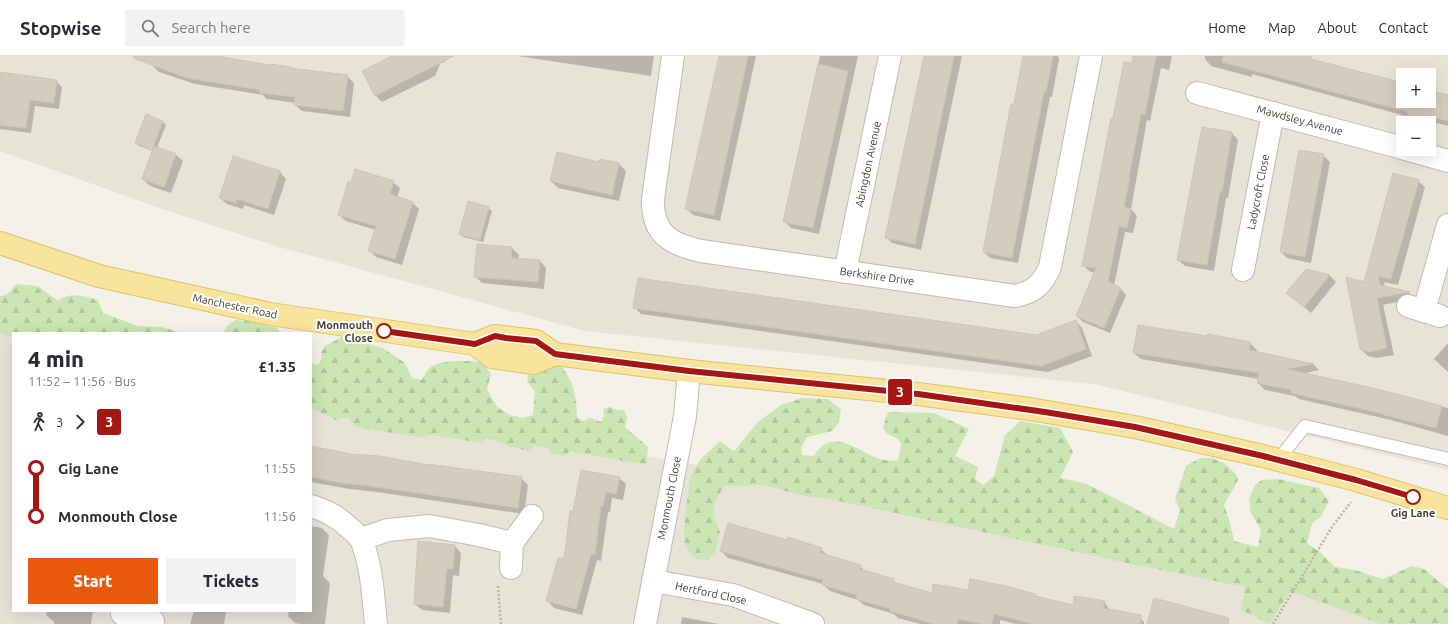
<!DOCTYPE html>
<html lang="en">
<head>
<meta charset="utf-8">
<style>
  body { margin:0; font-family:Ubuntu,sans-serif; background:#f2f2f3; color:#2b2b33; height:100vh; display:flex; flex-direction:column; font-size:15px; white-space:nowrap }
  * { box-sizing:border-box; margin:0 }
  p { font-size:13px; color:#7c7c81 }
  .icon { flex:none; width:22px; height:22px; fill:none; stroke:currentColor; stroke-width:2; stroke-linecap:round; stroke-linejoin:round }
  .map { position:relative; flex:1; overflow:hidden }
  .details { position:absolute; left:12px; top:276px; width:300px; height:280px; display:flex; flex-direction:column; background:#fff; border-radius:0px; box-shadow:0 4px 16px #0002 }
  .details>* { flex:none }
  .badge { padding:0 8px; border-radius:3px; font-size:14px; line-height:26px }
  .buttons { position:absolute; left:1396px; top:12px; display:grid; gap:8px }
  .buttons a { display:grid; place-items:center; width:40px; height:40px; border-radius:0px; background:#fff; box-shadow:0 4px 16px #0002; font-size:20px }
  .map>.badge { position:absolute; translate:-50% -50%; box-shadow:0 0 0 2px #fff }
  .legs { display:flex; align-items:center; gap:6px; height:44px; padding:0 16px; font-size:13px }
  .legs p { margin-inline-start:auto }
  .head { display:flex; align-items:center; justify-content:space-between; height:68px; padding:0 16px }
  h1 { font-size:22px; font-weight:800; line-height:30px }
  .action { display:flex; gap:8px; margin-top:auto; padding:8px 16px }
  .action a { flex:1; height:46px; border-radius:0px; background:#ea580c; color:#fff; font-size:16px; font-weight:800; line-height:46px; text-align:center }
  .action a+a { background:#f2f2f3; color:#2b2b33 }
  ul { padding:0 16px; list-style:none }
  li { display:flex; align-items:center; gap:14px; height:48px; font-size:15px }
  li i { display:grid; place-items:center; width:6px; height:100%; margin:0 5px; background:currentColor }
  li i::after { content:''; width:10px; height:10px; margin:-5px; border:3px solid; border-radius:50%; background:#fff }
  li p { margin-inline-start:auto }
  li:first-child i { background:linear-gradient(#0000 50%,currentColor 0) }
  li:last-child i { background:linear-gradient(currentColor 50%,#0000 0) }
  header { display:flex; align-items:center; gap:24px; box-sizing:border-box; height:56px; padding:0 20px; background:#fff; border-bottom:1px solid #e1e1e2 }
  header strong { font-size:19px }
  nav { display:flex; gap:22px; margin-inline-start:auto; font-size:14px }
  .search { width:280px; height:36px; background:#f2f2f3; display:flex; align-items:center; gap:10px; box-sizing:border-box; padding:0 14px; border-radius:0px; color:#7c7c81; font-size:15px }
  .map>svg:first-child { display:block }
</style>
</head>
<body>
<header>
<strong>Stopwise</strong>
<div class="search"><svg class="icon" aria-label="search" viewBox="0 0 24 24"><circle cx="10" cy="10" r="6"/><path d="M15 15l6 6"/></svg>Search here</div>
<nav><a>Home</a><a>Map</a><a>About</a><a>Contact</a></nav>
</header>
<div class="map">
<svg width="1448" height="568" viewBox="0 0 1448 568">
  <defs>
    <pattern id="forest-firs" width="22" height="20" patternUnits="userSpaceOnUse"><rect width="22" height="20" fill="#cbe5b4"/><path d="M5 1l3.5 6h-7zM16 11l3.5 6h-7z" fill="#b0c69b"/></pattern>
  </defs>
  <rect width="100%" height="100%" fill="#f3f1e8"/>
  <!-- residential -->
  <g fill="#e7e3d7" fill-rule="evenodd">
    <path d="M0,0H1448V414L1094,328L585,275L276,190L165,154L0,95ZM1403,19H1429V45H1403ZM1403,67H1429V93H1403Z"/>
    <polygon points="0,272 13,277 13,555 311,555 311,341 764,421 1284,527 1407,568 0,568"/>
  </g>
  <!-- forest -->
  <g fill="url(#forest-firs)">
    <path d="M16,228L38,230L58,245C70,235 85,240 98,244L103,257L138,270L161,271L182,277H13L12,281L0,277V240C8,240 11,234 16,228Z"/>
    <polygon points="235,264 246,265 277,272 280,277 223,277 227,270"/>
    <path d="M342,281L383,292L405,307L412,322L422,324C424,320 427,314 431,311C442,303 470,305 482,306L491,318L487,333L497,351L510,359L523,362L533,359L535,335L527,326L530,313L559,308C573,322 577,342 577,362L584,365L590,362L601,366L604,360L603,353L609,351L617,354H624L627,361L625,371L648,391L646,409L570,395L564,400L551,397L548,392L534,390L528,395L509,390L487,382L481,387L433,379L418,381L355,371L349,361L336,364L311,352V307L318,309L322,302L321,297L325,290Z"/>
    <path d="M802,342L828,343L841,353L839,366L832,375L807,381L801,392L802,399L814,400C832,370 857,395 879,403C885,405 892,404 898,405L901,388L897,382L887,378L883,371L888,356L934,357L969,373L955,400L978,411L975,423L983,429L994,420L1005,379L1021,365L1060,372L1073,396L1060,422L1087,428L1174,473L1180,454L1175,443L1186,410L1200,402H1211L1224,407L1236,418L1238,424L1224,449L1230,467L1234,485L1258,491L1261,474L1251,457L1249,443L1255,429L1262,424L1278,423L1319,432L1329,445L1321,460L1312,468L1307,487L1322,498L1335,511L1355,514L1383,523L1412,510L1424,513L1448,533V568H1381L1290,535L1270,568L1241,554L1245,531L1127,507L825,442L807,441L764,429L724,430L715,445L713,459L720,476L715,496L707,504L697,503L689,497L684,484L685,461L690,422L699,405L720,385L734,395L758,366L781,349Z"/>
  </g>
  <!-- shadow -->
  <g fill="#0003">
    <polygon points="155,0 209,0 270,10 290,12 292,14 347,20 354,27 350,61 302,55 295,49 296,47 267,43 263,39 195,28 159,16 152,9"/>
    <polygon points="394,0 447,0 444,7 441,6 435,20 382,46 376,40 363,16"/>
    <polygon points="517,0 654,0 651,20"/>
    <polygon points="720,0 756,0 720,165 693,159 686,152"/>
    <polygon points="820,0 858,0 819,178 791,172 784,165"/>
    <polygon points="925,0 962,0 921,194 892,187 886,181"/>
    <polygon points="1024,0 1058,0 1059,3 1052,41 1050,41 1018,207 990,202 984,196"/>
    <polygon points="1134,0 1172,0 1169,14 1161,12 1150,65 1147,64 1131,153 1137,160 1133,177 1125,176 1114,230 1120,232 1126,239 1110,277 1083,266 1077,260 1095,217 1089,215 1083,209 1114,63"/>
    <polygon points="1205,0 1297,0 1403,27 1403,45 1429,45 1429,34 1448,39 1448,70 1433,66 1432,71 1429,70 1429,67 1415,66 1409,61 1252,18 1252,21 1211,10 1205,3"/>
    <polygon points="0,17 56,25 62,31 59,53 35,50 31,77 0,73"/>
    <polygon points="162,65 166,69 157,92 176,99 183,105 171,137 150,130 143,123 153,95 139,90 136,87"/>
    <polygon points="1232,77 1238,84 1228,142 1226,142 1214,215 1185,210 1178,204"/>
    <polygon points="1323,99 1330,106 1311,207 1287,202 1281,196"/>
    <polygon points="600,104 619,108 626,115 619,145 558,132 551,125 599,107"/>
    <polygon points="280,116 286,123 274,159 244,149 243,153 227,148 220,142"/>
    <polygon points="1418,125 1425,131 1398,229 1384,226 1385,231 1409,237 1415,242 1383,249 1394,299 1376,302 1368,300 1361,293 1365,227"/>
    <polygon points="393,126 400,132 397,142 412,146 419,153 402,209 376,201 369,194 376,174 346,165 339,159"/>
    <polygon points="488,152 492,155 483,186 463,181 460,178"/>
    <polygon points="512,192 519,199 518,204 540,205 546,212 544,233 482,227 475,220"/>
    <polygon points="1306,214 1330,220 1336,226 1311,257 1288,237"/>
    <polygon points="634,251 1036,280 1076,265 1082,272 1092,300 1048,316 641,258"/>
    <polygon points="1250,287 1257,294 1256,297 1313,308 1319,314 1302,318 1381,335 1448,352 1448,380 1391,364 1299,343 1295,340 1265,334 1258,327 1259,323 1141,303 1134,297"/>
    <polygon points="1448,287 1448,316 1434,303"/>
    <polygon points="311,391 350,399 521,422 528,429 524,458 377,436 349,433 311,426"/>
    <polygon points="619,422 626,428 623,444 612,442 610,456 608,456 601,505 597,504 582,559 554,552 548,545 565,504 574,456"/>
    <polygon points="311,470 322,472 329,479 323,520 330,527 325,568 300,568 295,567 288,560 289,555 311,555"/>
    <polygon points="788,485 821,493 828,500 860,510 867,517 893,524 897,528 933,538 969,535 1035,539 1038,542 1073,550 1104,546 1110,554 1138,559 1144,566 1144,568 1016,568 1000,564 1000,568 920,568 898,562 894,558 864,549 858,544 830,535 823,528 728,502 721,495"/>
    <polygon points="455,490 461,497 459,520 453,519 450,557 422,554 415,548"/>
    <polygon points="47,555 93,555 91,568 54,568 54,566 46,559"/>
    <polygon points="194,555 226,555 224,568 190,568"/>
    <polygon points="682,561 719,568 681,568"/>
  </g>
  <!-- building -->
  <g fill="#d4cdbe" stroke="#cec5b2">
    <polygon points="134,0 216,0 269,9 269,8 291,11 290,12 348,19 343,55 294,49 295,41 259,37 260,34 187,22 133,2"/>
    <polygon points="392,0 454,0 375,40 362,15"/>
    <polygon points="719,0 748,0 714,159 685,153"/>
    <polygon points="924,0 954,0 915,188 885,182"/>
    <polygon points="1023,0 1053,0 1046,36 1044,36 1012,202 983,196 1011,48 1014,48"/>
    <polygon points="1133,0 1156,0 1145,59 1141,58 1129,121 1130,121 1124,151 1131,153 1127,172 1119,170 1108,226 1121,232 1104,272 1076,260 1096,212 1082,210 1097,136 1111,62 1113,62 1124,6 1132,7"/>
    <polygon points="1223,0 1311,0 1311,3 1403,27 1403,45 1429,45 1429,34 1448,39 1448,65 1427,60 1425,65 1407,60 1408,56 1222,6"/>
    <polygon points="818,8 848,15 813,172 783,166"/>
    <polygon points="0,16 57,24 54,47 30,44 26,72 0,69"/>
    <polygon points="146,58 163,65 152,94 135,87"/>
    <polygon points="1202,71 1232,76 1222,136 1220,135 1207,209 1177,204"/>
    <polygon points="154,90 176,98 164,131 142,123"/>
    <polygon points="1299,94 1324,98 1305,201 1280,196"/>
    <polygon points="557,96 599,106 600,103 619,107 612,139 550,125"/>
    <polygon points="233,100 280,115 268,153 237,143 236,147 219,142"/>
    <polygon points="355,113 394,125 390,138 413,146 395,203 368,195 376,170 338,159 348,126 351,126"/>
    <polygon points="1393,117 1419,124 1391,223 1378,220 1380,229 1410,236 1377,242 1387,292 1369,296 1360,293 1346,221 1364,226"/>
    <polygon points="468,145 489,151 480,184 459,178"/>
    <polygon points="477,188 512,191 511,202 540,204 538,226 474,221"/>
    <polygon points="1306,213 1330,219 1304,251 1286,237"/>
    <polygon points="638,222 1036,279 1076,264 1086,293 1041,310 633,252"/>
    <polygon points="1138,269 1207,280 1207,278 1251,286 1249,294 1314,308 1286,313 1381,334 1442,350 1436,372 1384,359 1384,358 1291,337 1291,334 1257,327 1259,317 1133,297"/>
    <polygon points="311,390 350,398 379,400 428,409 428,408 522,421 518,452 370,430 341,427 311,421"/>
    <polygon points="581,414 620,421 616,438 606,436 603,450 601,450 595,499 591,498 576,553 546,545 558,502 564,503 570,455 573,455"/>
    <polygon points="728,467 787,484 788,481 822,492 820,497 861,509 860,513 894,523 893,526 932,537 933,528 968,534 970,523 1006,530 1035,538 1035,540 1073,549 1074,540 1105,545 1103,552 1141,559 1140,568 1033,568 994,558 992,568 984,568 958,563 957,568 934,568 890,555 891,553 856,543 857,539 822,529 823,524 720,495"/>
    <polygon points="418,485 455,489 453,513 447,513 443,551 414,548"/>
    <polygon points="1154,542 1229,562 1228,568 1147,568"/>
  </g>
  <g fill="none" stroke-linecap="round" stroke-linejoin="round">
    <defs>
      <polyline id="lane" points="1278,404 1305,370 1448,403"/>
      <g id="street">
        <path d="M673,0L653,143C652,178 670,188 701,195L1015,240C1034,236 1042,229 1050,211L1091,0"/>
        <polyline points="1197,37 1403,92"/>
        <polyline points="1405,93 1448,105"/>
        <polyline points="1243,214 1273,57"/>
        <polyline points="845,216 890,0"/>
        <polyline points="1408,250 1440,260"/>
        <polyline points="1424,255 1448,169"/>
        <path d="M311,450C334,457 344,466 361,483L388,474L429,470L479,479L512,487"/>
        <path d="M361,483C372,510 373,539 376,568"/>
        <polyline points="511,512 512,487 532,460"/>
        <polyline points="653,525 733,539 813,568"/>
        <polyline points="122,558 153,565"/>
        <polyline points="645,568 685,360 689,315"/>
      </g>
      <g id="primary">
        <polyline points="0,187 99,220 212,245 270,258 475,288 495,280 536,285 555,298"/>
        <polyline points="475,288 492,301 534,307 555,298 689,315 918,338 1030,353 1135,371 1263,400 1356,424 1448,452"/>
      </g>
    </defs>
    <!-- lane casing -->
    <use href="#lane" stroke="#c1bcae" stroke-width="14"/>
    <!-- street casing -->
    <use href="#street" stroke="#c1bcae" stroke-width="24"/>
    <!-- primary casing -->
    <use href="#primary" stroke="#dcc26d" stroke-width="24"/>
    <!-- path -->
    <g stroke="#bfb59e" stroke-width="2.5" stroke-dasharray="2 2" stroke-linecap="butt">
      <polyline points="498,530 501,568"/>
      <polyline points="1273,568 1332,471 1351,446"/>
    </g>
    <!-- lane -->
    <use href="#lane" stroke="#fff" stroke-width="12"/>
    <!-- street -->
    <use href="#street" stroke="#fff" stroke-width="22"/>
    <!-- primary -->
    <use href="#primary" stroke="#f8e49d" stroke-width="22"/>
  </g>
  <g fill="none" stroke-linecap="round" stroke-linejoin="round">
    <defs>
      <polyline id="line-1" points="384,275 475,288 495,280 506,282 536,285 555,298 689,315 918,338 1045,356 1135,371 1263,400 1356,424 1413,441"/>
    </defs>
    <!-- line-1 casing -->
    <use href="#line-1" stroke="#fff" stroke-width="9"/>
    <!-- line-1 -->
    <use href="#line-1" stroke="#a61612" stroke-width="6"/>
  </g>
  <!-- markers -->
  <g fill="#fff" stroke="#a61612" stroke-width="2">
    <circle cx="384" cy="275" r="7"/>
    <circle cx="1413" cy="441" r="7"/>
  </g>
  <g text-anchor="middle" stroke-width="4" stroke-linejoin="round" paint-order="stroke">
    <!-- street labels -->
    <g font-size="11" fill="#464137" stroke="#fff">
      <text transform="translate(1300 64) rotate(15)" y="4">Mawdsley Avenue</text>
      <text transform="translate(868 108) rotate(-78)" y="4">Abingdon Avenue</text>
      <text transform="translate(1258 136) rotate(-79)" y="4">Ladycroft Close</text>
      <text transform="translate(877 220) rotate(8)" y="4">Berkshire Drive</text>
      <text transform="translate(235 250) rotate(12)" y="4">Manchester Road</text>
      <text transform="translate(669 442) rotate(-79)" y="4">Monmouth Close</text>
      <text transform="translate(711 537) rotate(12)" y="4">Hertford Close</text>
    </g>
    <!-- stop labels -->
    <g font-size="11" font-weight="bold" fill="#464137" stroke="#fff" text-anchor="end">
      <text x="373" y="273">Monmouth<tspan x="373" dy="13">Close</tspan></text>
      <text x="1413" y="461" text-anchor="middle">Gig Lane</text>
    </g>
  </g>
</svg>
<div class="buttons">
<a>+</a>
<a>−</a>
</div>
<b class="badge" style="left:900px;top:336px;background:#a61612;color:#fff">3</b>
<section class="details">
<div class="head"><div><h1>4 min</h1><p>11:52 – 11:56 · Bus</p></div><b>£1.35</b></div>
<div class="legs"><svg class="icon" aria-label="walk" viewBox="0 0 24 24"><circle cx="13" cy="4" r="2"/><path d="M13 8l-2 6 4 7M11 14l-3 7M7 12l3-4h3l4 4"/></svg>3<svg class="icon" aria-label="forward" viewBox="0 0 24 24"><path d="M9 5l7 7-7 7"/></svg><b class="badge" style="background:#a61612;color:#fff">3</b></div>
<ul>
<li><i style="color:#a61612"></i><b>Gig Lane</b><p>11:55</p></li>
<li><i style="color:#a61612"></i><b>Monmouth Close</b><p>11:56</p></li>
</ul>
<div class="action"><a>Start</a><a>Tickets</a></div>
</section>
</div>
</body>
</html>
